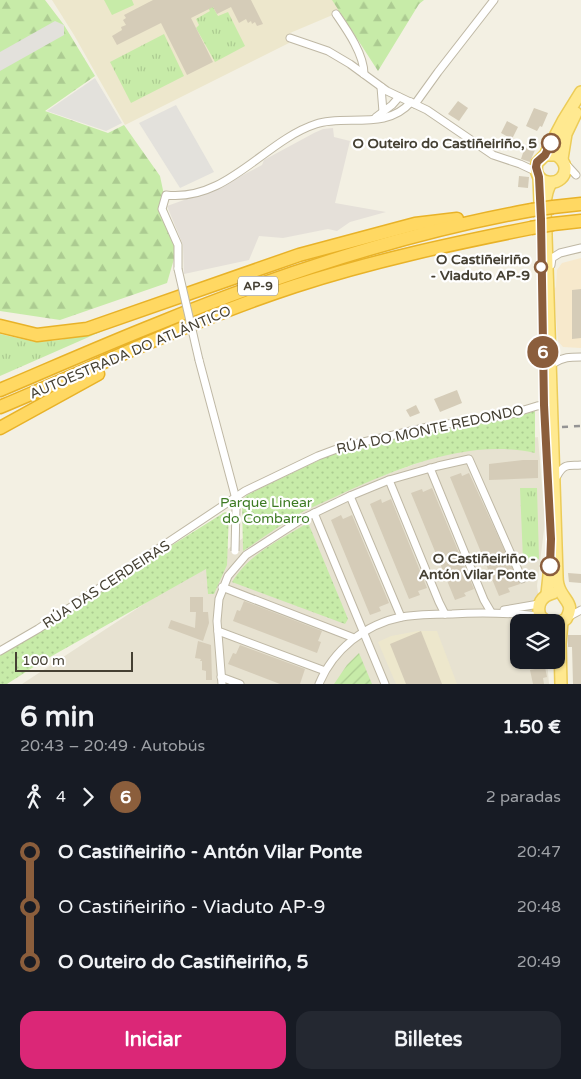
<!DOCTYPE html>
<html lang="es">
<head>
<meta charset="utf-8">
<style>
  body { margin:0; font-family:"Varela Round",sans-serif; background:#242831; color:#f1f3f6; height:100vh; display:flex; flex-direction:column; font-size:19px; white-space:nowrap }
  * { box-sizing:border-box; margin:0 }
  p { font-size:16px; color:#9ea1a6 }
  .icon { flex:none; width:28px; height:28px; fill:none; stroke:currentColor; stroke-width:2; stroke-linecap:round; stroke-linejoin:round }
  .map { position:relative; height:684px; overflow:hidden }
  .panel { display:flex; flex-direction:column; background:#171b24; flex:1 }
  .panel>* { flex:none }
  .badge { padding:0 10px; border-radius:16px; font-size:18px; line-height:32px }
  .tools { position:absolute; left:510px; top:614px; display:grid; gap:10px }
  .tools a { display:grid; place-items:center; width:55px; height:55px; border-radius:10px; background:#171b24; box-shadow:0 1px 4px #0004; font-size:25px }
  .scale { position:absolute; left:15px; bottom:12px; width:118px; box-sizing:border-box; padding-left:5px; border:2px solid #454033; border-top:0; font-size:14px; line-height:18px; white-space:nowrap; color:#454033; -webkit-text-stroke:4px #fff; paint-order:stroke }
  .map>.badge { position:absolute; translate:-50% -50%; box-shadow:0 0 0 2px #fff }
  .legs { display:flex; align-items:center; gap:8px; height:55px; padding:0 20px; font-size:16px }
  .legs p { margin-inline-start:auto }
  .summary { display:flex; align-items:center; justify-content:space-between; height:85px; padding:0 20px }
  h1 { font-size:28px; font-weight:700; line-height:38px }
  .action { display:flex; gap:10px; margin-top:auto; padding:10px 20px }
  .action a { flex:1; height:58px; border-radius:15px; background:#db2777; color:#fff; font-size:20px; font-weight:700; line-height:58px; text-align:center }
  .action a+a { background:#242831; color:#f1f3f6 }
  ul { padding:0 20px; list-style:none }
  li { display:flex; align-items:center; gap:18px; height:55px; font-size:19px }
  li i { display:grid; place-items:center; width:8px; height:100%; margin:0 6px; background:currentColor }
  li i::after { content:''; width:12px; height:12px; margin:-6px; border:4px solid; border-radius:50%; background:#171b24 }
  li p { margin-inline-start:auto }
  li:first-child i { background:linear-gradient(#0000 50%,currentColor 0) }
  li:last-child i { background:linear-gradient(currentColor 50%,#0000 0) }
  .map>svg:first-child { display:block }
</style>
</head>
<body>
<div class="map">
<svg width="581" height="684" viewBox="0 0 581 684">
  <defs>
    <pattern id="grass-tufts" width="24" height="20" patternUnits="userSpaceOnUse" patternTransform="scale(1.25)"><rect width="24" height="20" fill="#c7eba8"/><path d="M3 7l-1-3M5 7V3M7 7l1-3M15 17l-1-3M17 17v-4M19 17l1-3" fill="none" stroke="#accb91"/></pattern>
    <pattern id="forest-firs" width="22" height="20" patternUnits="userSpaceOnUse" patternTransform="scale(1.25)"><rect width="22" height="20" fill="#c7eba8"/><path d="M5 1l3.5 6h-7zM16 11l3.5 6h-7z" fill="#accb91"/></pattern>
    <pattern id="park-dots" width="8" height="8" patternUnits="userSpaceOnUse" patternTransform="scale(1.25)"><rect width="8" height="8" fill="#c7eba8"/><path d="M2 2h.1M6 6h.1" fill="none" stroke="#accb91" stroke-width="1.8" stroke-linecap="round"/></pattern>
    <pattern id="garden-furrows" width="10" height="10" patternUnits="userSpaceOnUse" patternTransform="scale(1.25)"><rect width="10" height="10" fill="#c7eba8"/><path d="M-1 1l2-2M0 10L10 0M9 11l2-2" fill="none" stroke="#accb91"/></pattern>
  </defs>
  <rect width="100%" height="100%" fill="#f3f0e3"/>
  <!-- residential -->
  <polygon fill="#e7e2d1" points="538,437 545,522 537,586 542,622 519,622 519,660 547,660 549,684 22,684 228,549 276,514 468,445"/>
  <!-- commercial -->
  <polygon fill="#f7e9cc" points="581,258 581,348 563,347 558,341 554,291 556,286 557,270 562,263"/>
  <!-- industrial -->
  <polygon fill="#e5e0d9" points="333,128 334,137 350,141 335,203 386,212 350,222 337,231 328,229 283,238 259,236 249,260 184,274 183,245 167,206 218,188 262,165 264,160 314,133 323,129"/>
  <!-- education -->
  <g fill="#ede7cc">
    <polygon points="52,0 335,0 342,11 290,33 289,43 125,125 74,35"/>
    <polygon points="418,631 437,631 457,684 396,684 378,642 391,636"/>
  </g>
  <!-- grass -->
  <g fill="url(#grass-tufts)">
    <polygon points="209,0 218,16 228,12 245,46 215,62 196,28 199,25 196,19 210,11 205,4"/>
    <polygon points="164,34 184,76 131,103 110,62"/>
    <polygon points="107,329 0,376 0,334 35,342 60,340"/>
    <polygon points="520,488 537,488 539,559 523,560"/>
  </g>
  <!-- forest -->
  <g fill="url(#forest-firs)">
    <polygon points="0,0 45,0 64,25 95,76 45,111 108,133 124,125 160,176 176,252 167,283 60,320 0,311"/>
    <polygon points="332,0 424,0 419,4 378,71"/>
  </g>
  <!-- park -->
  <g fill="url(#park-dots)">
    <path d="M535,411V453C468,438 395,469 335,497C322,503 309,508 297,515C279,526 261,539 243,551L242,500L247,495L340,450L396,438L515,417Z"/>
    <polygon points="225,512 229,513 227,565 214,594 208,594 206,569 43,661 7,684 0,684 0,653"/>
    <path d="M306,524L309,525L348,619L345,624L232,582C249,554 278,541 306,524Z"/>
  </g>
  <!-- garden -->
  <polygon fill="url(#garden-furrows)" points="359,653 372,684 334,684 347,665"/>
  <!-- pitch -->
  <polygon fill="#c7eba8" points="104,0 132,0 134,5 112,15"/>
  <!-- parking -->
  <g fill="#e3e1dc">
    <polygon points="55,21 64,25 64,35 0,71 0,52"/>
    <polygon points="95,78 122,123 106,131 47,111"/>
    <polygon points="176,105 214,172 180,188 139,123"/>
  </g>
  <!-- building -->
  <g fill="#d5ccb8">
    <polygon points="153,0 251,0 263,24 257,26 255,22 252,24 251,21 248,23 246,19 239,23 231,7 217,14 213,7 191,18 213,62 187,75 161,23 117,45 112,36 122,30 121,27 126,25 123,20 126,18 124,15"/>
    <polygon points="458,101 468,108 459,121 448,114"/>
    <polygon points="534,108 548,113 542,127 540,126 537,131 526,126"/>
    <polygon points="507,121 518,127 512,139 501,133"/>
    <polygon points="525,147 535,150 530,162 521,159"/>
    <polygon points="519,176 529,177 528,188 518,187"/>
    <polygon points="581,289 581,338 572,339 572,290"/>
    <polygon points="457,390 462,403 440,412 434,399"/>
    <polygon points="416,405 420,413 410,417 406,410"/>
    <polygon points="523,460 538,460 538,478 489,480 489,464"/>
    <polygon points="461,473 462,476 469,473 520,584 508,588 510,592 499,596 450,477"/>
    <polygon points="432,488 474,589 464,593 466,596 455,600 411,493 422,489 423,492"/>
    <polygon points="381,499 382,503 391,499 427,588 418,591 420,595 409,599 370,504"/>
    <polygon points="341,515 343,519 352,515 389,603 379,607 381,611 370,615 331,520"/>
    <polygon points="568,573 581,574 581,583 569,582"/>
    <polygon points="190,597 203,597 203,612 208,612 209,623 203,641 168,628 171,620 195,628 196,612 190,612"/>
    <polygon points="244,601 322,631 318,641 321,642 317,653 233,621 237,610 240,611"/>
    <polygon points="421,631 442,684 406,684 390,644"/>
    <polygon points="568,635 581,635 581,684 573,684 572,647 568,647"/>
    <polygon points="198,641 211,645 212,680 206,680 206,671 202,670 202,661 200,661 201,659 195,658"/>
    <polygon points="240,645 305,669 300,684 280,684 228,664 233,653 236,654"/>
    <polygon points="545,667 547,677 543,678 544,684 533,684 530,670"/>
  </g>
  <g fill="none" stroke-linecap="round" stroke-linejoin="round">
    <defs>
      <g id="street">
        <path d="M336,14C347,30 364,54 364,74"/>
        <polyline points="290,38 328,51 350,64 387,91 427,110 493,155 520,164 537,172"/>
        <polyline points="381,87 383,112"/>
        <polyline points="415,104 438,72 494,0"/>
        <polyline points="376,117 392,105 399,97"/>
        <polyline points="565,163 576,175"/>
        <polyline points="551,265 552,258 560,253 581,248"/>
        <path d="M178,269V245L162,209L166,195C227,202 264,141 316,124C345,114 386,131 411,102"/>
        <polyline points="199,360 236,499"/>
        <path d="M554,363C563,357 570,357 581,357"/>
        <polyline points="430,468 484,600 491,612"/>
        <path d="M557,476C564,463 568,466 581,465"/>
        <polyline points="389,480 439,602 445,614"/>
        <polyline points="350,496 401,617"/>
        <polyline points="314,513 385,684"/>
        <polyline points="222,587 354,638"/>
        <polyline points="504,610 539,604"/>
        <polyline points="568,617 581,610"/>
        <polyline points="218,631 325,671"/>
        <polyline points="0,651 38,629 245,491 318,456 342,447 428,427 508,415 537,406 544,405"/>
        <polyline points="221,677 240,684"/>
        <polyline points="222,684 217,621 219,599 228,576 246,555 302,519 350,496 389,480 438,466 469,459 522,579"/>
        <path d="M319,684C333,650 365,624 402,617C419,614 435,614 452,614C482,612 510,613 540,616"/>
      </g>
      <g id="primary">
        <path d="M545,155H556C561,158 564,161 565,167C567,188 531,188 537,163L545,155L563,121L581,92"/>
        <polyline points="562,159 566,134 576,113"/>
        <polyline points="539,177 540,203"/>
        <path d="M551,183C542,197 546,219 546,236L557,576C557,582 558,587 561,592C567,603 574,605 566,619L556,624"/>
        <polyline points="547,594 550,566"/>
        <path d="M547,622L540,616C536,604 542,596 553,593"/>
        <polyline points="561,684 560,644 562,622"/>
      </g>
      <g id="highway">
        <polyline points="553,207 581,204"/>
        <polyline points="553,224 581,221"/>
        <polyline points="0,326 37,335 87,329 299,255 415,224 457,219"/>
        <path d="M0,390C52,368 104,345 157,324C277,275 404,233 532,210"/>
        <path d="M0,407C98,366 194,319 295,286C372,261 451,244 531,228"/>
        <polyline points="0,428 98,374"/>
      </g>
    </defs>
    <!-- street casing -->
    <use href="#street" stroke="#bfb8a5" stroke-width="9"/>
    <!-- primary casing -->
    <use href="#primary" stroke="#eccc58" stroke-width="14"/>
    <!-- highway casing -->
    <use href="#highway" stroke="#e8b228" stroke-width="15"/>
    <!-- street -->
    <use href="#street" stroke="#fff" stroke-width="7"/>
    <!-- primary -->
    <use href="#primary" stroke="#ffe990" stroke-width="11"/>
    <!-- highway -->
    <use href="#highway" stroke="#ffd862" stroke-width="12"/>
    <!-- rail -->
    <polyline stroke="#949494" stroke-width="2.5" stroke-dasharray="6 6" stroke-linecap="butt" points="562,427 581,426"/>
    <defs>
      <g id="street-bridge">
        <polyline points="178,269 199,360"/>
        <polyline points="235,551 236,508"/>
      </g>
      <g id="highway-bridge">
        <polyline points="532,210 553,207"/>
        <polyline points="531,228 553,224"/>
      </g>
    </defs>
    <!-- street-bridge casing -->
    <use href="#street-bridge" stroke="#bfb8a5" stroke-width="9" stroke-linecap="butt"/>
    <!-- highway-bridge casing -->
    <use href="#highway-bridge" stroke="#e8b228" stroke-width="15" stroke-linecap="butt"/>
    <!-- street-bridge -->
    <use href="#street-bridge" stroke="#fff" stroke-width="7"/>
    <!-- highway-bridge -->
    <use href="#highway-bridge" stroke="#ffd862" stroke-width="12"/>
  </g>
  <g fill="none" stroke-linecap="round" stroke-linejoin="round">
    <defs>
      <polyline id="line-1" points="550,566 551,539 544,405 541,219 539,177 536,167 537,162 545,155 551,143"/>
    </defs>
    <!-- line-1 casing -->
    <use href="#line-1" stroke="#fff" stroke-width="11"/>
    <!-- line-1 -->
    <use href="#line-1" stroke="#8b5e3c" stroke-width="8"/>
  </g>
  <!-- markers -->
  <g fill="#fff" stroke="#8b5e3c" stroke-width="2.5">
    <circle cx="551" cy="143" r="9"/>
    <circle cx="541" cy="267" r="6"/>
    <circle cx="550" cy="566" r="9"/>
  </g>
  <g text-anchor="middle" stroke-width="4.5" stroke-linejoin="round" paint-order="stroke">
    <!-- shield labels -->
    <rect fill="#fff" stroke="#7d7970" stroke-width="1" x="238" y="276.5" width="40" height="19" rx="4"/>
    <g font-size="12" font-weight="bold" fill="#454033">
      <text x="258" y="290">AP-9</text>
    </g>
    <!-- stop labels -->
    <g font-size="14" font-weight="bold" fill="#454033" stroke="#fff" text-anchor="end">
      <text x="537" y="148">O Outeiro do Castiñeiriño, 5</text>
      <text x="530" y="264">O Castiñeiriño<tspan x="530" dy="16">- Viaduto AP-9</tspan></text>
      <text x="536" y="563">O Castiñeiriño -<tspan x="536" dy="16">Antón Vilar Ponte</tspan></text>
    </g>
    <!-- street labels -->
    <g font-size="14" fill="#454033" stroke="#fff">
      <text transform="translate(130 352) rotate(-23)" y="5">AUTOESTRADA DO ATLÁNTICO</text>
      <text transform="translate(430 429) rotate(-12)" y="5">RÚA DO MONTE REDONDO</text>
      <text transform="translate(106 584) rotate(-33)" y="5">RÚA DAS CERDEIRAS</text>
    </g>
    <!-- park labels -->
    <g font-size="14" fill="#3d7b23" stroke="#fff">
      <text x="266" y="507">Parque Linear<tspan x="266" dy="16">do Combarro</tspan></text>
    </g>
  </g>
</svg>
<div class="tools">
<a><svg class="icon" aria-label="layers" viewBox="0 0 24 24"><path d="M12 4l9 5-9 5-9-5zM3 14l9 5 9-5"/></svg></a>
</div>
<div class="scale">100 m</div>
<b class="badge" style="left:543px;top:352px;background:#8b5e3c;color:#fff">6</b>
</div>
<section class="panel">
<div class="summary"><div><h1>6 min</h1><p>20:43 – 20:49 · Autobús</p></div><b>1.50 €</b></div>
<div class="legs"><svg class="icon" aria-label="walk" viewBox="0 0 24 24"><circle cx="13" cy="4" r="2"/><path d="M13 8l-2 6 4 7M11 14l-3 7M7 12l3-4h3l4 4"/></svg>4<svg class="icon" aria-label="forward" viewBox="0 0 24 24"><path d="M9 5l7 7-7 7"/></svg><b class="badge" style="background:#8b5e3c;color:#fff">6</b><p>2 paradas</p></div>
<ul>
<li><i style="color:#8b5e3c"></i><b>O Castiñeiriño - Antón Vilar Ponte</b><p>20:47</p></li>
<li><i style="color:#8b5e3c"></i><span>O Castiñeiriño - Viaduto AP-9</span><p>20:48</p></li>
<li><i style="color:#8b5e3c"></i><b>O Outeiro do Castiñeiriño, 5</b><p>20:49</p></li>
</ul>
<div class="action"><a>Iniciar</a><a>Billetes</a></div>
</section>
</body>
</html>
